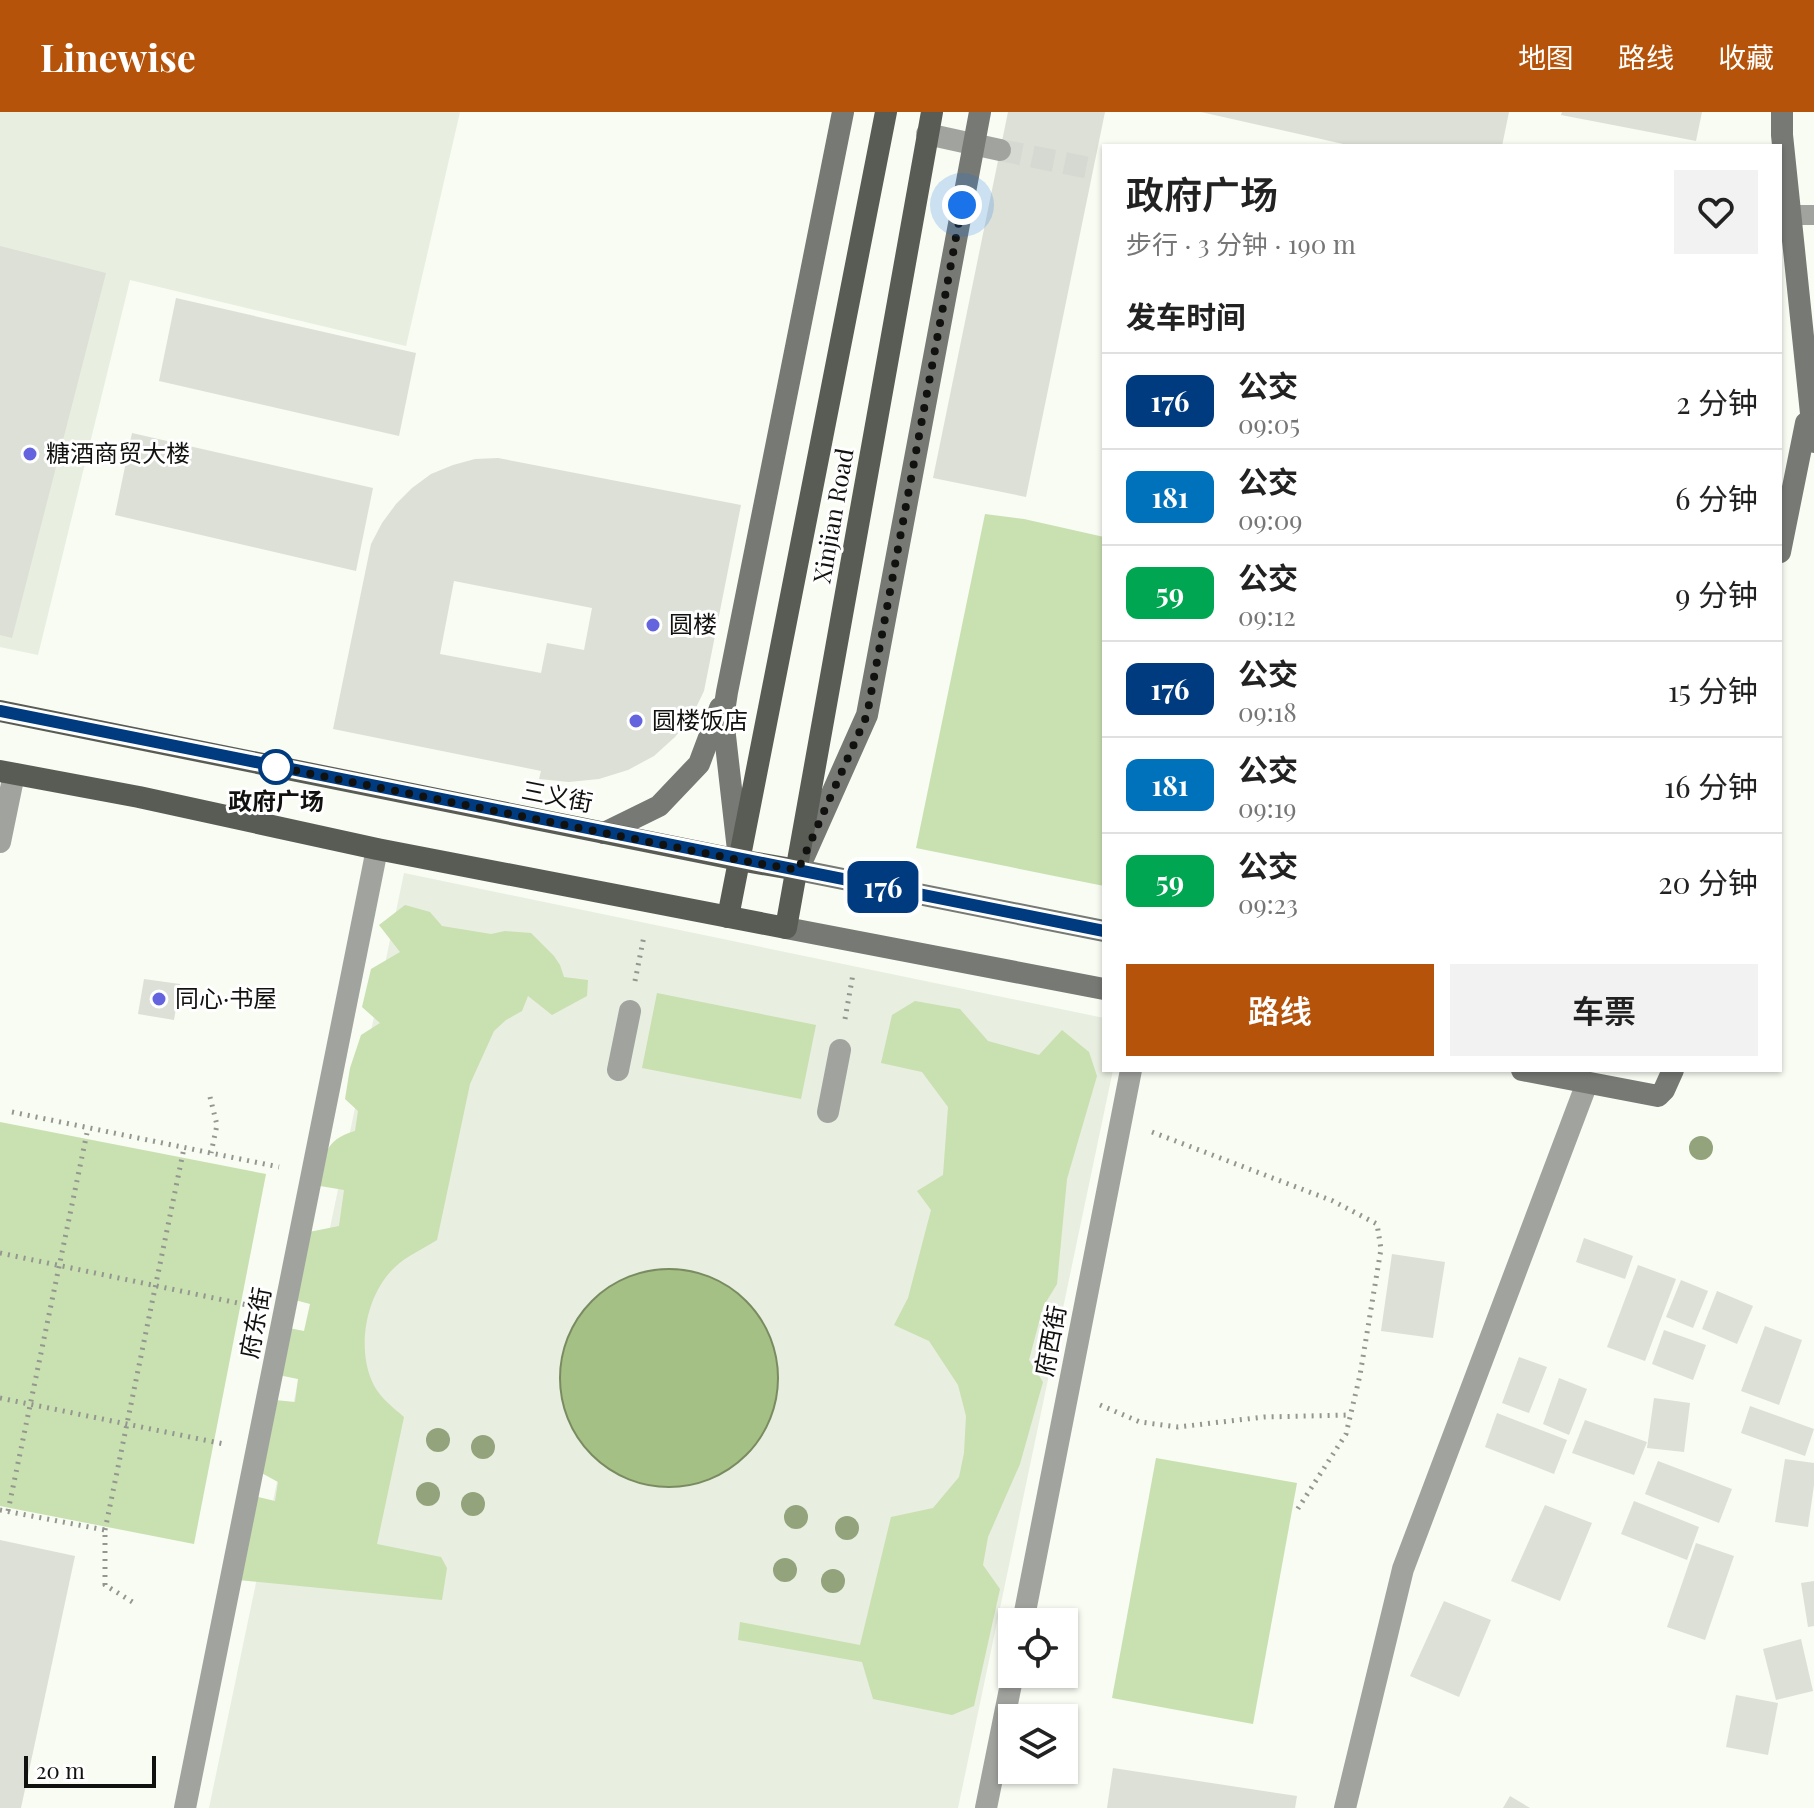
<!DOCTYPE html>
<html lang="zh">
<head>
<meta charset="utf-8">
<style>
  body { margin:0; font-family:"Playfair Display","Noto Sans SC",serif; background:#f2f2f2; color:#222; height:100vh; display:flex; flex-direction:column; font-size:30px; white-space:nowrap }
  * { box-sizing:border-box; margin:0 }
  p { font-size:26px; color:#767676 }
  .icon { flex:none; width:44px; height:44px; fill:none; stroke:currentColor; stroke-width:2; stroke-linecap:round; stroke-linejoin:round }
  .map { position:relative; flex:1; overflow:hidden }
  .drawer { position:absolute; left:1102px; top:32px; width:680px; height:928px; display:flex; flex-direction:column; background:#fff; border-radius:0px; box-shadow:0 2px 6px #0004 }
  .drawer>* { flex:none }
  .badge { padding:0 16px; border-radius:12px; font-size:28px; line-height:52px }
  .buttons { position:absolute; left:998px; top:1496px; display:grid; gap:16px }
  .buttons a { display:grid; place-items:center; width:80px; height:80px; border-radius:0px; background:#fff; box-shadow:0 2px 6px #0004; font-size:40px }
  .scale { position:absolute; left:24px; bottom:20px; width:132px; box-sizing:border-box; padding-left:8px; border:4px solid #11120f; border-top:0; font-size:22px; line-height:28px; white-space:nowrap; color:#11120f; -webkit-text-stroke:6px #fff; paint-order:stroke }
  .you { position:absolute; width:40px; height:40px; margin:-20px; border:6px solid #fff; border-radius:50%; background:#1a73e8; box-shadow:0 0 0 12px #1a73e833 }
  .map>.badge { position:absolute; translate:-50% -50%; box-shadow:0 0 0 4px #fff }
  h2 { padding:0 24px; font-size:30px; line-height:72px }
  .round { display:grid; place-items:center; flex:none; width:84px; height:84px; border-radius:0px; background:#f2f2f2 }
  .headline { display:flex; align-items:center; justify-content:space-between; height:136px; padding:0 24px }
  h1 { font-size:38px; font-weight:600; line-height:60px }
  .action { display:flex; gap:16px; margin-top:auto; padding:16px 24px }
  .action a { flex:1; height:92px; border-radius:0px; background:#b45309; color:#fff; font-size:32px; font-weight:600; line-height:92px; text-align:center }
  .action a+a { background:#f2f2f2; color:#222 }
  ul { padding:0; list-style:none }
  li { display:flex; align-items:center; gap:24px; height:96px; padding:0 24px; border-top:2px solid #e0e0e0 }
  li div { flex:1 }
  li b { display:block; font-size:30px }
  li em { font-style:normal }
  li .badge { min-width:88px; font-weight:700; text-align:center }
  header { display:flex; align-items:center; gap:48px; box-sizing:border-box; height:112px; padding:0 40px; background:#b45309; color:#fff }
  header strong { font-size:38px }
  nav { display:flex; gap:44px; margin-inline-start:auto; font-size:28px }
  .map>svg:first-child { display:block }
</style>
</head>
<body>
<header>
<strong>Linewise</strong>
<nav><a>地图</a><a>路线</a><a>收藏</a></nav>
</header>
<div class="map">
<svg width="1814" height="1696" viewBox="0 0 1814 1696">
  <rect width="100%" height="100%" fill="#f8fcf3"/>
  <!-- built -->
  <g fill="#e8eee0">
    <polygon points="0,0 460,0 406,234 130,168 38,543 0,535"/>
    <polygon points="404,761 1104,906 1104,958 1113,958 958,1696 209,1696"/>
  </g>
  <!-- green -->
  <g fill="#c9e0b0">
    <polygon points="985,402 1024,407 1104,425 1104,774 916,736"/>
    <path d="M405,793L430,800L442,814L491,822L505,819L531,821L554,844L560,853L564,865L588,868L587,884L552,903L528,884L522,899L506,908L494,919L470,972L437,1128C423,1137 406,1144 394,1156C367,1182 357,1232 371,1267C377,1283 391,1294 404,1305L377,1432L441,1445L447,1456L442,1488L238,1468L254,1384L275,1389L278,1370L256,1358L275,1288L295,1290L298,1267L278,1263L289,1216L304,1219L310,1192L295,1188L309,1120L339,1114L344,1078L320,1074C324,1045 323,1028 355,1019L358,999L345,987L350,956L361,923L380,911L362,895L371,857L400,840L379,813Z"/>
    <polygon points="657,881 816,913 801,987 642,956"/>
    <polygon points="915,889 960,897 988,929 1039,943 1062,918 1089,940 1097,964 1067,1067 1057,1172 1043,1195 1029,1248 1043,1270 1020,1352 988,1425 983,1453 1000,1477 974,1594 952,1603 873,1587 862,1550 738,1528 740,1510 860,1533 891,1405 933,1396 959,1365 964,1341 966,1304 958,1273 929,1229 894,1213 908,1186 931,1098 917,1079 943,1063 948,995 922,960 881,951 892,903"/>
    <polygon points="0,1010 266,1062 194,1432 0,1394"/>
    <polygon points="1156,1346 1297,1371 1253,1612 1112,1586"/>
  </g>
  <!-- water -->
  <circle fill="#a5c084" stroke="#798c61" stroke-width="2" cx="669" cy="1266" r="109"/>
  <!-- building -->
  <g fill="#dce0d7" fill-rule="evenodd">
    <polygon points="1008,0 1105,0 1026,385 933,366"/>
    <polygon points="1201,0 1509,0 1502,34 1352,34"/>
    <polygon points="1562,0 1702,0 1696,29 1561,3"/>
    <polygon points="0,134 106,161 12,526 0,523"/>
    <polygon points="176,186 416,241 399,324 159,269"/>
    <polygon points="132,321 373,376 356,459 115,403"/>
    <path d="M498,346L741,393L704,579L692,604L675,625L654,644L628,658L599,667L569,670L539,667L541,659L333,617L371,432L382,411L396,392L412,376L431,362L453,353L475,347ZM454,469L592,496L584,538L547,531L541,561L440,542Z"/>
    <polygon points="144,867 180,872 174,908 138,902"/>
    <polygon points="1584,1126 1633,1144 1625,1167 1576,1150"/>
    <polygon points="1392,1142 1445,1150 1433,1226 1381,1219"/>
    <polygon points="1638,1153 1676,1167 1645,1249 1607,1235"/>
    <polygon points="1681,1168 1708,1179 1693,1216 1666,1205"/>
    <polygon points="1717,1179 1753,1194 1737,1232 1702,1217"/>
    <polygon points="1765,1214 1802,1228 1779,1293 1741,1279"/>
    <polygon points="1664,1218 1706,1233 1693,1268 1652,1252"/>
    <polygon points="1519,1245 1547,1255 1529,1301 1502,1291"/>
    <polygon points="1559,1266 1587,1277 1569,1323 1543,1312"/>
    <polygon points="1654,1286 1690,1291 1684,1340 1647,1336"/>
    <polygon points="1750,1294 1814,1317 1805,1344 1741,1321"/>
    <polygon points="1497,1301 1567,1328 1554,1362 1485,1335"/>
    <polygon points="1585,1308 1647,1330 1634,1363 1572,1341"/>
    <polygon points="1785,1347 1814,1351 1814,1373 1808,1415 1775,1410"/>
    <polygon points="1658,1349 1732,1377 1719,1411 1645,1382"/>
    <polygon points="1634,1389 1699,1415 1687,1448 1621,1422"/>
    <polygon points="1545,1393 1592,1411 1560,1489 1511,1469"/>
    <polygon points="0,1428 75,1444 21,1696 0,1696"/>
    <polygon points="1696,1431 1734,1444 1705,1528 1667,1515"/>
    <polygon points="1814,1469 1814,1514 1808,1515 1801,1471"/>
    <polygon points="1444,1489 1491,1508 1459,1585 1410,1564"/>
    <polygon points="1801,1527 1813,1579 1776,1588 1763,1537"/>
    <polygon points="1736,1583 1778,1591 1768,1643 1726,1635"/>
    <polygon points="1113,1656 1297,1684 1295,1696 1107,1696"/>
    <polygon points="1510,1684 1530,1696 1503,1696"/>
  </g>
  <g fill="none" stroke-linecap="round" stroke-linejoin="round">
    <!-- minor-tunnel -->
    <polyline stroke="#d5d9d1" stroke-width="22" stroke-dasharray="22 11" stroke-linecap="butt" points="1000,38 1094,57"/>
    <!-- path -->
    <g stroke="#949790" stroke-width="5" stroke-dasharray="2 6" stroke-linecap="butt">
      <polyline points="635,869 644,824"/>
      <polyline points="845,907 853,862"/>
      <polyline points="210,985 217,1013 211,1041"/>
      <polyline points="12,1000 279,1055"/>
      <polyline points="1152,1020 1333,1089 1377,1112 1381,1137 1360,1263 1346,1322 1297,1398"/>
      <polyline points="0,1141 252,1194"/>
      <polyline points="0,1286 224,1332"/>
      <polyline points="1100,1293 1140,1310 1178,1315 1264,1305 1350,1303"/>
      <polyline points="0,1398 105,1418 105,1473 134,1491"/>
      <polyline points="8,1399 88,1016"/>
      <polyline points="105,1418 184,1036"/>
    </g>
    <!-- service -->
    <polyline stroke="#a1a39f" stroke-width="20" points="1790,103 1814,103"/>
    <!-- pedestrian -->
    <g stroke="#a1a39f" stroke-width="22">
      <polyline points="618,958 630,899"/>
      <polyline points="828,1000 840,938"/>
    </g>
    <!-- minor -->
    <g stroke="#a1a39f" stroke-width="22">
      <polyline points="927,22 1000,38"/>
      <polyline points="1345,1696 1403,1457 1587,971"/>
    </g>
    <!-- tertiary -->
    <g stroke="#a1a39f" stroke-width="22">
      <polyline points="0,730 14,662"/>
      <polyline points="1023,1510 1131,958"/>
      <polyline points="185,1696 377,737"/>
      <polyline points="986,1696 1013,1562"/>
    </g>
    <!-- secondary -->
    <g stroke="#767974" stroke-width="22">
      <polyline points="980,0 867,603 798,758 1104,819"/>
      <polyline points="1782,0 1782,23 1814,330"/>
      <polyline points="1780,440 1806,311"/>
      <polyline points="604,721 659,694 699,652 720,596"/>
      <polyline points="738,738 723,606 727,580 843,0"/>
      <polyline points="786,816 1104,877"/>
      <polyline points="1522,958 1658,984 1664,978 1673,958"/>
    </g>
    <!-- primary -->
    <g stroke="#585c55" stroke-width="22">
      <polyline points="0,599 739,748 798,758"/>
      <polyline points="0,659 139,685 377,737 786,816 932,0"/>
      <polyline points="728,805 886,0"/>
    </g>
  </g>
  <!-- trees -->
  <g fill="#93a37c">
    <circle cx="1701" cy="1036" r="12"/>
    <circle cx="438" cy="1328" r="12"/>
    <circle cx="483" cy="1335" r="12"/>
    <circle cx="428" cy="1382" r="12"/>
    <circle cx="473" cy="1392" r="12"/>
    <circle cx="796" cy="1405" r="12"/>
    <circle cx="847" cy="1416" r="12"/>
    <circle cx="785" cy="1458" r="12"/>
    <circle cx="833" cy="1469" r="12"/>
  </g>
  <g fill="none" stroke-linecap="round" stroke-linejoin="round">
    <defs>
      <polyline id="line" points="0,599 1104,819"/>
    </defs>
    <!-- line casing -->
    <use href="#line" stroke="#fff" stroke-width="18"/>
    <!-- line -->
    <use href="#line" stroke="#003b80" stroke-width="12"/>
    <!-- walk -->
    <polyline stroke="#11120f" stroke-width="8" stroke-dasharray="0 14.4" points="276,655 272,654 739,748 798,758 867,603 962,93"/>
  </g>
  <!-- markers -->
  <g fill="#6465de" stroke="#fff" stroke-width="3">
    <circle cx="30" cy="342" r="8"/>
    <circle cx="653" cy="513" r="8"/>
    <circle cx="636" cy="609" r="8"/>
    <circle cx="159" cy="887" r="8"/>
  </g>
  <circle fill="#fff" stroke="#003b80" stroke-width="4" cx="276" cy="655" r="16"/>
  <g text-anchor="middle" stroke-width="6" stroke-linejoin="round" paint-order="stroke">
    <!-- poi labels -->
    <g font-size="24" fill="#11120f" stroke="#fff" text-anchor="start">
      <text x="46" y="350">糖酒商贸大楼</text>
      <text x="669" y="521">圆楼</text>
      <text x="652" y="617">圆楼饭店</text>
      <text x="175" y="895">同心·书屋</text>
    </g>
    <!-- street labels -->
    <g font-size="24" fill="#11120f" stroke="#fff">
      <text transform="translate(834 404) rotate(-80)" y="8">Xinjian Road</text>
      <text transform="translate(557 685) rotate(11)" y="8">三义街</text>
      <text transform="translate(256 1211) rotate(-79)" y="8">府东街</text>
      <text transform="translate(1051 1229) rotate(-79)" y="8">府西街</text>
    </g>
    <!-- stop labels -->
    <g font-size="24" font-weight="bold" fill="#11120f" stroke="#fff">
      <text x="276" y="698">政府广场</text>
    </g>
  </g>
</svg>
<div class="buttons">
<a><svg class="icon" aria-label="locate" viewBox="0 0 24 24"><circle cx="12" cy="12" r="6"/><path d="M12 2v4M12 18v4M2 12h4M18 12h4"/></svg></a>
<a><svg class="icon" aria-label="layers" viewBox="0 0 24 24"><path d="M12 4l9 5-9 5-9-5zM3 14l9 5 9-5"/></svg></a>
</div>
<div class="scale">20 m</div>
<div class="you" style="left:962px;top:93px"></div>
<b class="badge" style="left:883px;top:775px;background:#003b80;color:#fff">176</b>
<section class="drawer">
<div class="headline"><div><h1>政府广场</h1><p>步行 · 3 分钟 · 190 m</p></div><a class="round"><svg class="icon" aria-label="heart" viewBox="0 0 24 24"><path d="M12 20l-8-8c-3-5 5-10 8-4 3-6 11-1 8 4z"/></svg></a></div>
<h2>发车时间</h2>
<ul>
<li><span class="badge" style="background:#003b80;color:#fff">176</span><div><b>公交</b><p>09:05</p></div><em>2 分钟</em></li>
<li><span class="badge" style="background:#0072bc;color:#fff">181</span><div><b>公交</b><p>09:09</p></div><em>6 分钟</em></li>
<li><span class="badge" style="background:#00a651;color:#fff">59</span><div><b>公交</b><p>09:12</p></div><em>9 分钟</em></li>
<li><span class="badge" style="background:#003b80;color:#fff">176</span><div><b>公交</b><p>09:18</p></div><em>15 分钟</em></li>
<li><span class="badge" style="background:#0072bc;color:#fff">181</span><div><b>公交</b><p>09:19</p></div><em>16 分钟</em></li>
<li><span class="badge" style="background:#00a651;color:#fff">59</span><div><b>公交</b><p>09:23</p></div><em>20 分钟</em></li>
</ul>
<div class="action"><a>路线</a><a>车票</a></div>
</section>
</div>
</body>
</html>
